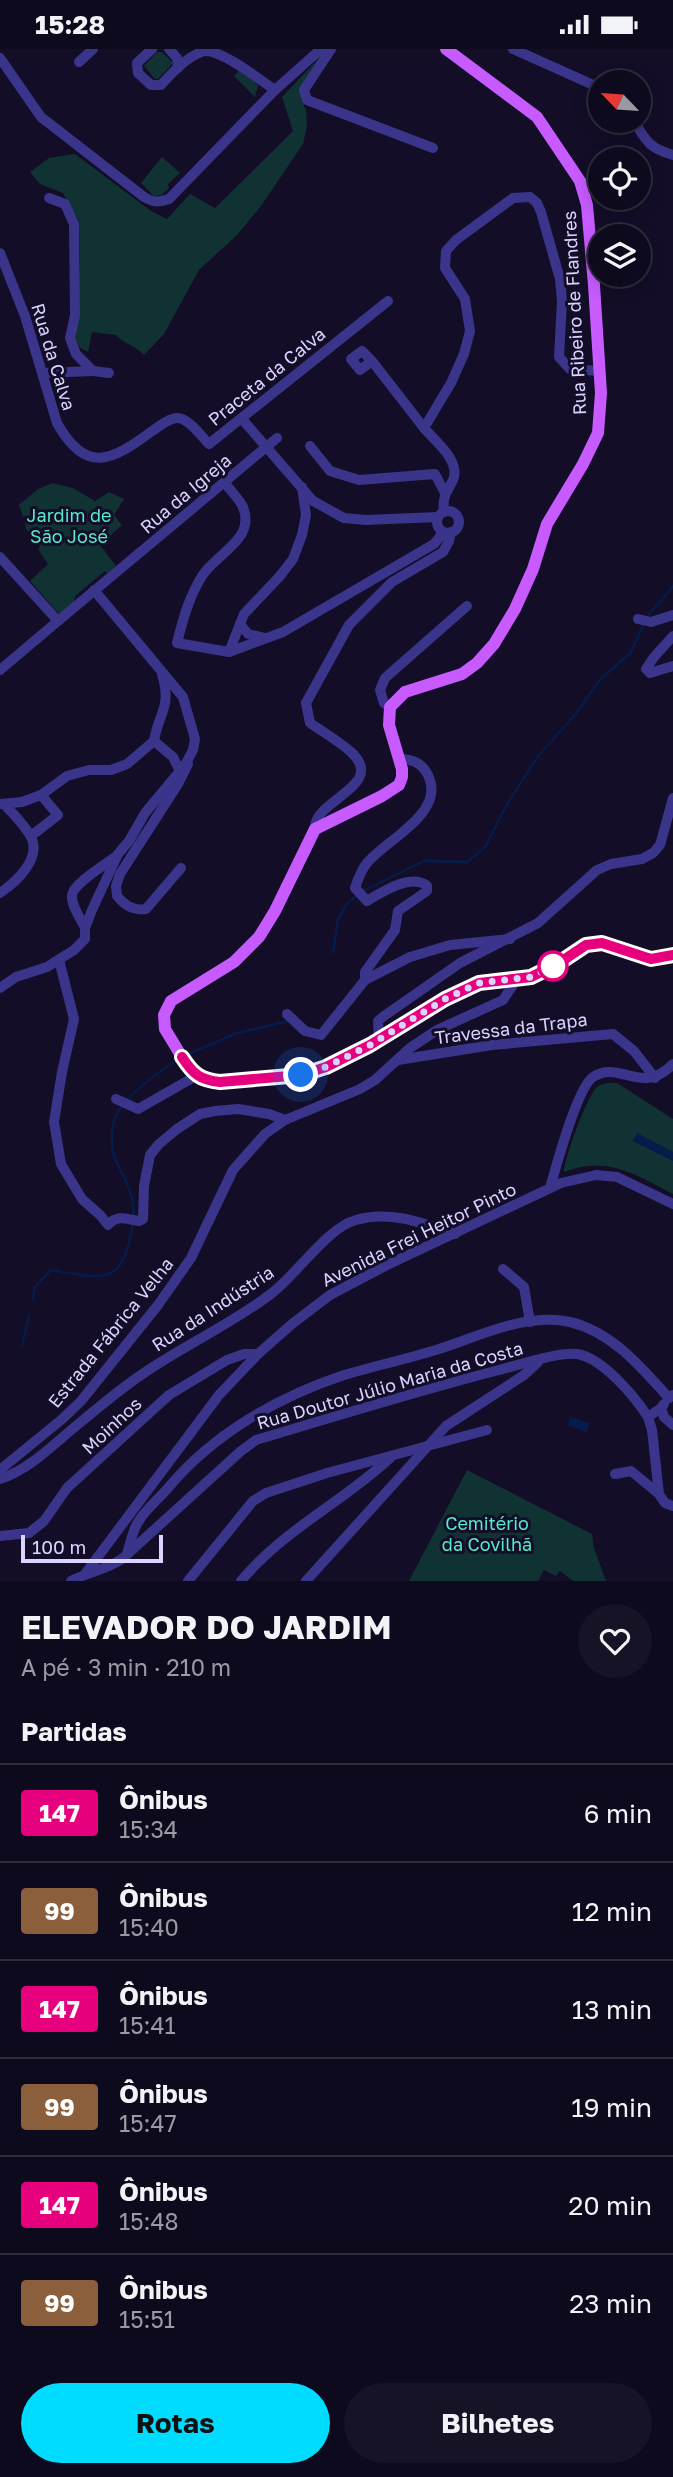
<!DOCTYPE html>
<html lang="pt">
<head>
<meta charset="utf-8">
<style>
  body { margin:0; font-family:"Golos Text",sans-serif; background:#171327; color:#f1f3f6; height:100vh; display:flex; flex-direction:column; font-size:26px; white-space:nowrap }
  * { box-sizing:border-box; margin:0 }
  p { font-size:23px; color:#9b9aa4 }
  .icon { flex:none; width:38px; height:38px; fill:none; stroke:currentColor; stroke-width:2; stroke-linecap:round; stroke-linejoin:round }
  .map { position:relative; height:1532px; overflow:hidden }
  .panel { display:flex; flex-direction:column; background:#0e0a1e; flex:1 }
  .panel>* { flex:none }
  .badge { padding:0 14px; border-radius:5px; font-size:24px; line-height:46px }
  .needle { width:46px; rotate:295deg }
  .tools { position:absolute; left:588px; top:21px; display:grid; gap:14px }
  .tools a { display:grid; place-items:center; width:63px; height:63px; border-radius:50%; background:#0e0a1e; box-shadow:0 4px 18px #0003,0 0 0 2px #2e2b3c; font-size:35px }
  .scale { position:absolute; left:21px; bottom:18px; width:142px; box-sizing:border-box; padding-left:7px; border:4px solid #dad4ff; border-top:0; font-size:19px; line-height:24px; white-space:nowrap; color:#dad4ff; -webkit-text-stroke:5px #130d28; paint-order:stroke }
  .you { position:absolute; width:35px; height:35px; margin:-18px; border:5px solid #fff; border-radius:50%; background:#1a73e8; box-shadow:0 0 0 10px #1a73e833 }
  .map>.badge { position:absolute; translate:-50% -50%; box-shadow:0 0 0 4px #fff }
  h2 { padding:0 21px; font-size:26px; line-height:63px }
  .round { display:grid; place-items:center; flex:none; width:74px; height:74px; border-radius:37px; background:#171327 }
  .overview { display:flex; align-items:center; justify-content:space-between; height:119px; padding:0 21px }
  h1 { font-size:33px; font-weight:700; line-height:52px }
  .cta { display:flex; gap:14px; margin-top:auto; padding:14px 21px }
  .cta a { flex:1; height:80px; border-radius:42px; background:#00dcff; color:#111; font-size:28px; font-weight:700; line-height:80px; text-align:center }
  .cta a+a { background:#171327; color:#f1f3f6 }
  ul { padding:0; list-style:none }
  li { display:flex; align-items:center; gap:21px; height:98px; padding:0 21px; border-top:2px solid #2e2b3c }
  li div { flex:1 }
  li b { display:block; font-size:26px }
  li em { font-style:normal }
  li .badge { min-width:77px; font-weight:700; text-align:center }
  .status { display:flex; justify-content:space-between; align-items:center; height:49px; padding:0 35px; background:#0e0a1e; direction:ltr }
  .status svg { height:19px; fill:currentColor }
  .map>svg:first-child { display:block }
</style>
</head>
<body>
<div class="status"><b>15:28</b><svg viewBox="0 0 49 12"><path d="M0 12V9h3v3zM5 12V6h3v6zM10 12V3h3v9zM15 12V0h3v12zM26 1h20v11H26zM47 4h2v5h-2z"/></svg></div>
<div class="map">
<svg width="673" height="1532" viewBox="0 0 673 1532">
  <rect width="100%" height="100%" fill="#130d28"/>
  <!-- green -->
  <g fill="#103232">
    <polygon points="157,3 162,3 173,14 158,30 155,30 144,17"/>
    <path d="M322,6L301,38V50L306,61L307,77L303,95L261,157L237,186L199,221L164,285L144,306C135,296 124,295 116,286L92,283L88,303L80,299L75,290L80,211L79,172L63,144L40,135L30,123L49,109L75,105L151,162L167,170L190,145L215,159L293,82L282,48Z"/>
    <polygon points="241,19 258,36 255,48 234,27"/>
    <polygon points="162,108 180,124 168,135 169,139 162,146 154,147 141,134"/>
    <polygon points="53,434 73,439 95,452 109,443 124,450 114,466 122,476 100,496 116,517 107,524 105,522 75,547 74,554 60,566 30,532 48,515 38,500 40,497 26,480 25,472 19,456 38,440"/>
    <path d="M617,1034L673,1070V1145C635,1125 607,1107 564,1123C564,1110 587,1048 596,1039C601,1034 609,1034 617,1034Z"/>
    <polygon points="467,1421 592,1485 594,1499 606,1532 573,1532 560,1522 556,1527 544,1521 538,1532 409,1532"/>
  </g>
  <!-- water -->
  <g fill="#051b49">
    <polygon points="637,1084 673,1103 673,1112 633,1092"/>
    <polygon points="570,1368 590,1374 587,1383 568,1377"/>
  </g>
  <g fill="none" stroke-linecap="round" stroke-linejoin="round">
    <!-- stream -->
    <g stroke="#051b49" stroke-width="2.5">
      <path d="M647,569C654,556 665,550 673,537"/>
      <polyline points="333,904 338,870 348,853 365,841 424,812 467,813 486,797 507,755 539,706 575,666 600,631 631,603 644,575"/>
      <polyline points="186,1006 237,984 289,972"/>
      <path d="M133,1167C136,1148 124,1129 116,1112C111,1101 110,1080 115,1069C123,1049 159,1022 178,1011"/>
      <path d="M33,1250L35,1238L51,1221C106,1230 123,1238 133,1174"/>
      <polyline points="22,1297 29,1266"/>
    </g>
    <!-- minor -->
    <g stroke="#3a348b" stroke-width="10">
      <path d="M152,0L137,14L138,24L151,36H161C173,23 186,8 204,2C221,0 260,31 275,41"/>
      <polyline points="169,0 177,9 178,19"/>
      <polyline points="331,0 304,41 307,51 433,99"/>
      <polyline points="513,0 600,39"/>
      <path d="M0,9L41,68L144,148C153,153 158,154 169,150L275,41L321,0"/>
      <polyline points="79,13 93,0"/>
      <path d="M634,72C646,92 649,99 673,106"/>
      <path d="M0,204L25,267L57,374C86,426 112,412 152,382C159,378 167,370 176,369C188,368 201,387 209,395L388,252"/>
      <polyline points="372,312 360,321 351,310 362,302 372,312 424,379"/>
      <polyline points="93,322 109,324"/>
      <polyline points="43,324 93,322 76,305 70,289 75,266 74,175 65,155 49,149"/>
      <polyline points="242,370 313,452 344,469 365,471 438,468"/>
      <polyline points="310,397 330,422 359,431 435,425 445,444"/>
      <path d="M225,434C230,441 238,449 242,456C258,490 216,504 202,527C189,548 183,570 177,594L229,603L244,565L280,527L293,510L302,486L306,466L302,438"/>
      <circle cx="448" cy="473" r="11"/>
      <path d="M444,463C442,448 447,443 453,431C461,412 435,392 424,379L451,334L464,305L470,282L465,250L445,219L446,202L456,191L513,149L530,148L537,154L541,163L560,230L562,252L559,308L570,320L598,322"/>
      <polyline points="0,508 58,572 0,621"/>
      <polyline points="638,570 651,573 673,566"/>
      <polyline points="58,572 277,389"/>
      <polyline points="240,575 248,585 265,589"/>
      <polyline points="673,587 654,608 646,620 650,624 673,617"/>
      <polyline points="229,603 283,583 434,495 444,483"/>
      <polyline points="390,658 384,654 380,641 385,629 467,557"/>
      <path d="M154,692C159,662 172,659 162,625"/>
      <polyline points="154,692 173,708 179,720"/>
      <path d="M401,710C411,710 419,713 425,721C452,761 388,789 367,814C361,821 358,830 355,839L367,852C382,843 411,824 427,837V842L398,862L395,881L365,923V931L410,908L450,896L510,890"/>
      <polyline points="0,755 22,753 41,746 67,727 89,721 111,721 127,715 154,692"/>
      <path d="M315,780C312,751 388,737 351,703C339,692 323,683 310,674L306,654L349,576L392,533L443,503L449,492L451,483"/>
      <polyline points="31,787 58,766 41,746"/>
      <path d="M181,819L146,860C134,862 125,857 117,847L116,837L120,825L178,735L188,715"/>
      <path d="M0,844C16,833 40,811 32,790C26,777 13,765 4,755"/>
      <path d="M85,879C81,870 71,857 72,846C74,834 105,816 115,808"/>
      <path d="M59,911L74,970L62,1023L54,1073L61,1115L82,1150L101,1167L108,1176C118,1165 126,1170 139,1172L143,1170L144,1137L150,1106L159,1095L177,1080L200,1065L215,1062L238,1060L269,1065L285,1071"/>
      <polyline points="0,939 16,928 47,918 74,901 85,890 85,879 92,861 118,805 129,792 145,764 185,716 193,701 195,690 183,648 94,541"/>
      <polyline points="287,965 305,982 321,986 365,931"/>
      <polyline points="379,989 378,972 384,967 460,914 538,874 597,821 611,815 642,810 653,804 660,796 673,749"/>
      <polyline points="398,1011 492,996 613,985 634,1002 655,1029"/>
      <polyline points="116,1050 138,1060 196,1027"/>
      <path d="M550,1139C556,1118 577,1039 593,1028C620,1010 641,1048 673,1015"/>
      <polyline points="503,1220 524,1238 530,1273"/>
      <polyline points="664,1355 661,1359 664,1368 673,1376"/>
      <polyline points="0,1421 61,1371 81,1352 158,1256 191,1209 233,1121 265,1085 285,1071 360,1040 375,1031 410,999 437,981 503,951 517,930"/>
      <polyline points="615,1425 631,1422 659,1445 665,1454 673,1457"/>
      <path d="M0,1430C27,1421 49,1400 70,1382C93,1363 116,1343 141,1326C182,1297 234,1274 272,1244C297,1225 328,1178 356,1171C390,1161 423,1174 455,1185"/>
      <polyline points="659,1445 652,1381 648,1368 661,1359"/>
      <polyline points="0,1487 29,1484 44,1472 67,1439 169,1346 227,1311 244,1305 258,1305"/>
      <path d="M127,1505C130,1495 132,1484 137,1475C144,1461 158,1451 168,1439C213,1385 278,1348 344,1326C375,1317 406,1310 436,1301C478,1288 525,1263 570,1273C612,1283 641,1318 669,1349L673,1346"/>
      <polyline points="85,1525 219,1346 258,1305 292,1275 330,1246 385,1217 561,1134 596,1126 617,1128 673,1155"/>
      <path d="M71,1532C89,1523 105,1521 122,1510L241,1402L256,1391C337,1367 417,1342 499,1321C519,1316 557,1303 577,1305C603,1309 635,1348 648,1368"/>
      <polyline points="188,1532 253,1452 266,1444 327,1424 487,1381"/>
      <path d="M241,1532C283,1481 343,1453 390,1409"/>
      <polyline points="306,1532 446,1377 524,1326 538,1313"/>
    </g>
    <!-- major -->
    <polyline stroke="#c75bff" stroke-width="12" points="446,0 537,68 580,132 587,156 594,236 601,344 598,384 583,415 547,475 533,520 515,560 494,595 477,614 462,625 405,643 390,658 389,676 402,720 402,728 399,736 382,747 315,780 275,862 259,888 234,913 171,952 164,966 165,980 191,1023 200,1030 220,1033 301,1026 326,1018 370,996 445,950 479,934 531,928 559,914 586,896 602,894 651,910 673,906"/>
  </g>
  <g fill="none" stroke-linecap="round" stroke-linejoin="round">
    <defs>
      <path id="line" d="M182,1008C193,1025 200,1031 220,1033L301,1026L326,1018L370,996L445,950L479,934L531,928L559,914L586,896L602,894L651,910L673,906"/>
    </defs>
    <!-- line casing -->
    <use href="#line" stroke="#fff" stroke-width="16"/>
    <!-- line -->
    <use href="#line" stroke="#e6007e" stroke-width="10"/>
    <!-- walk -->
    <polyline stroke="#dad4ff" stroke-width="7" stroke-dasharray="0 12.6" points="301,1026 326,1018 370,996 445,950 479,934 531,928 559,914 553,917"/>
  </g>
  <!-- markers -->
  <circle fill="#fff" stroke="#e6007e" stroke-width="3.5" cx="553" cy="917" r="14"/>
  <g text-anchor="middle" stroke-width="6" stroke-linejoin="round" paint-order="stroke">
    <!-- street labels -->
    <g font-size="18" fill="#dad4ff" stroke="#130d28">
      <text transform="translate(575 264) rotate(-93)" y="6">Rua Ribeiro de Flandres</text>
      <text transform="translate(53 308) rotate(73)" y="6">Rua da Calva</text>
      <text transform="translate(267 328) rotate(-39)" y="6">Praceta da Calva</text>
      <text transform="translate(186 445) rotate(-40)" y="6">Rua da Igreja</text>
      <text transform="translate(511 980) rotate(-7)" y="6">Travessa da Trapa</text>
      <text transform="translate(419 1186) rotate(-26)" y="6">Avenida Frei Heitor Pinto</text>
      <text transform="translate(213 1260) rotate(-33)" y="6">Rua da Indústria</text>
      <text transform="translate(111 1284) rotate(-51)" y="6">Estrada Fábrica Velha</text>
      <text transform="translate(390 1337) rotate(-16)" y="6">Rua Doutor Júlio Maria da Costa</text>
      <text transform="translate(112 1377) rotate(-43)" y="6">Moinhos</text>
    </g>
    <!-- park labels -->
    <g font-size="18" fill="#54eaca" stroke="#130d28">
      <text x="69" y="473">Jardim de<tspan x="69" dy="21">São José</tspan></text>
      <text x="487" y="1481">Cemitério<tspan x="487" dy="21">da Covilhã</tspan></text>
    </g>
  </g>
</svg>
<div class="tools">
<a><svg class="needle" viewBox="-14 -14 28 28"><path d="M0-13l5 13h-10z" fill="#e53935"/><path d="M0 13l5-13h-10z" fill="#9b9aa4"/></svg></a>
<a><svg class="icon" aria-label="locate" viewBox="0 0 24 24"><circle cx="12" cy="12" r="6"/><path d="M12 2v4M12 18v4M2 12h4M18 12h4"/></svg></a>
<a><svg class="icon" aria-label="layers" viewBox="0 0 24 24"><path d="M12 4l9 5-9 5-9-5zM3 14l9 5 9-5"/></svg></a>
</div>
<div class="scale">100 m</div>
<div class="you" style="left:301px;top:1026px"></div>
</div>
<section class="panel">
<div class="overview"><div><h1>ELEVADOR DO JARDIM</h1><p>A pé · 3 min · 210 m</p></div><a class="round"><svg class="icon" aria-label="heart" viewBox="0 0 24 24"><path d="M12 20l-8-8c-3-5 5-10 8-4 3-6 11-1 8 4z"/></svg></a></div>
<h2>Partidas</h2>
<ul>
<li><span class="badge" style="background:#e6007e;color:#fff">147</span><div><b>Ônibus</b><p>15:34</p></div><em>6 min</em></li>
<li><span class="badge" style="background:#8b5e3c;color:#fff">99</span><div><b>Ônibus</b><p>15:40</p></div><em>12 min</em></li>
<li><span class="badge" style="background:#e6007e;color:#fff">147</span><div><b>Ônibus</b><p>15:41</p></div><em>13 min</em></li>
<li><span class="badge" style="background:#8b5e3c;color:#fff">99</span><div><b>Ônibus</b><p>15:47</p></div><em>19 min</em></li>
<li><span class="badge" style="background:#e6007e;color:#fff">147</span><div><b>Ônibus</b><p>15:48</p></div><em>20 min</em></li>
<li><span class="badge" style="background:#8b5e3c;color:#fff">99</span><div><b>Ônibus</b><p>15:51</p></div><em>23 min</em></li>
</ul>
<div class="cta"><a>Rotas</a><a>Bilhetes</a></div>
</section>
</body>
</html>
